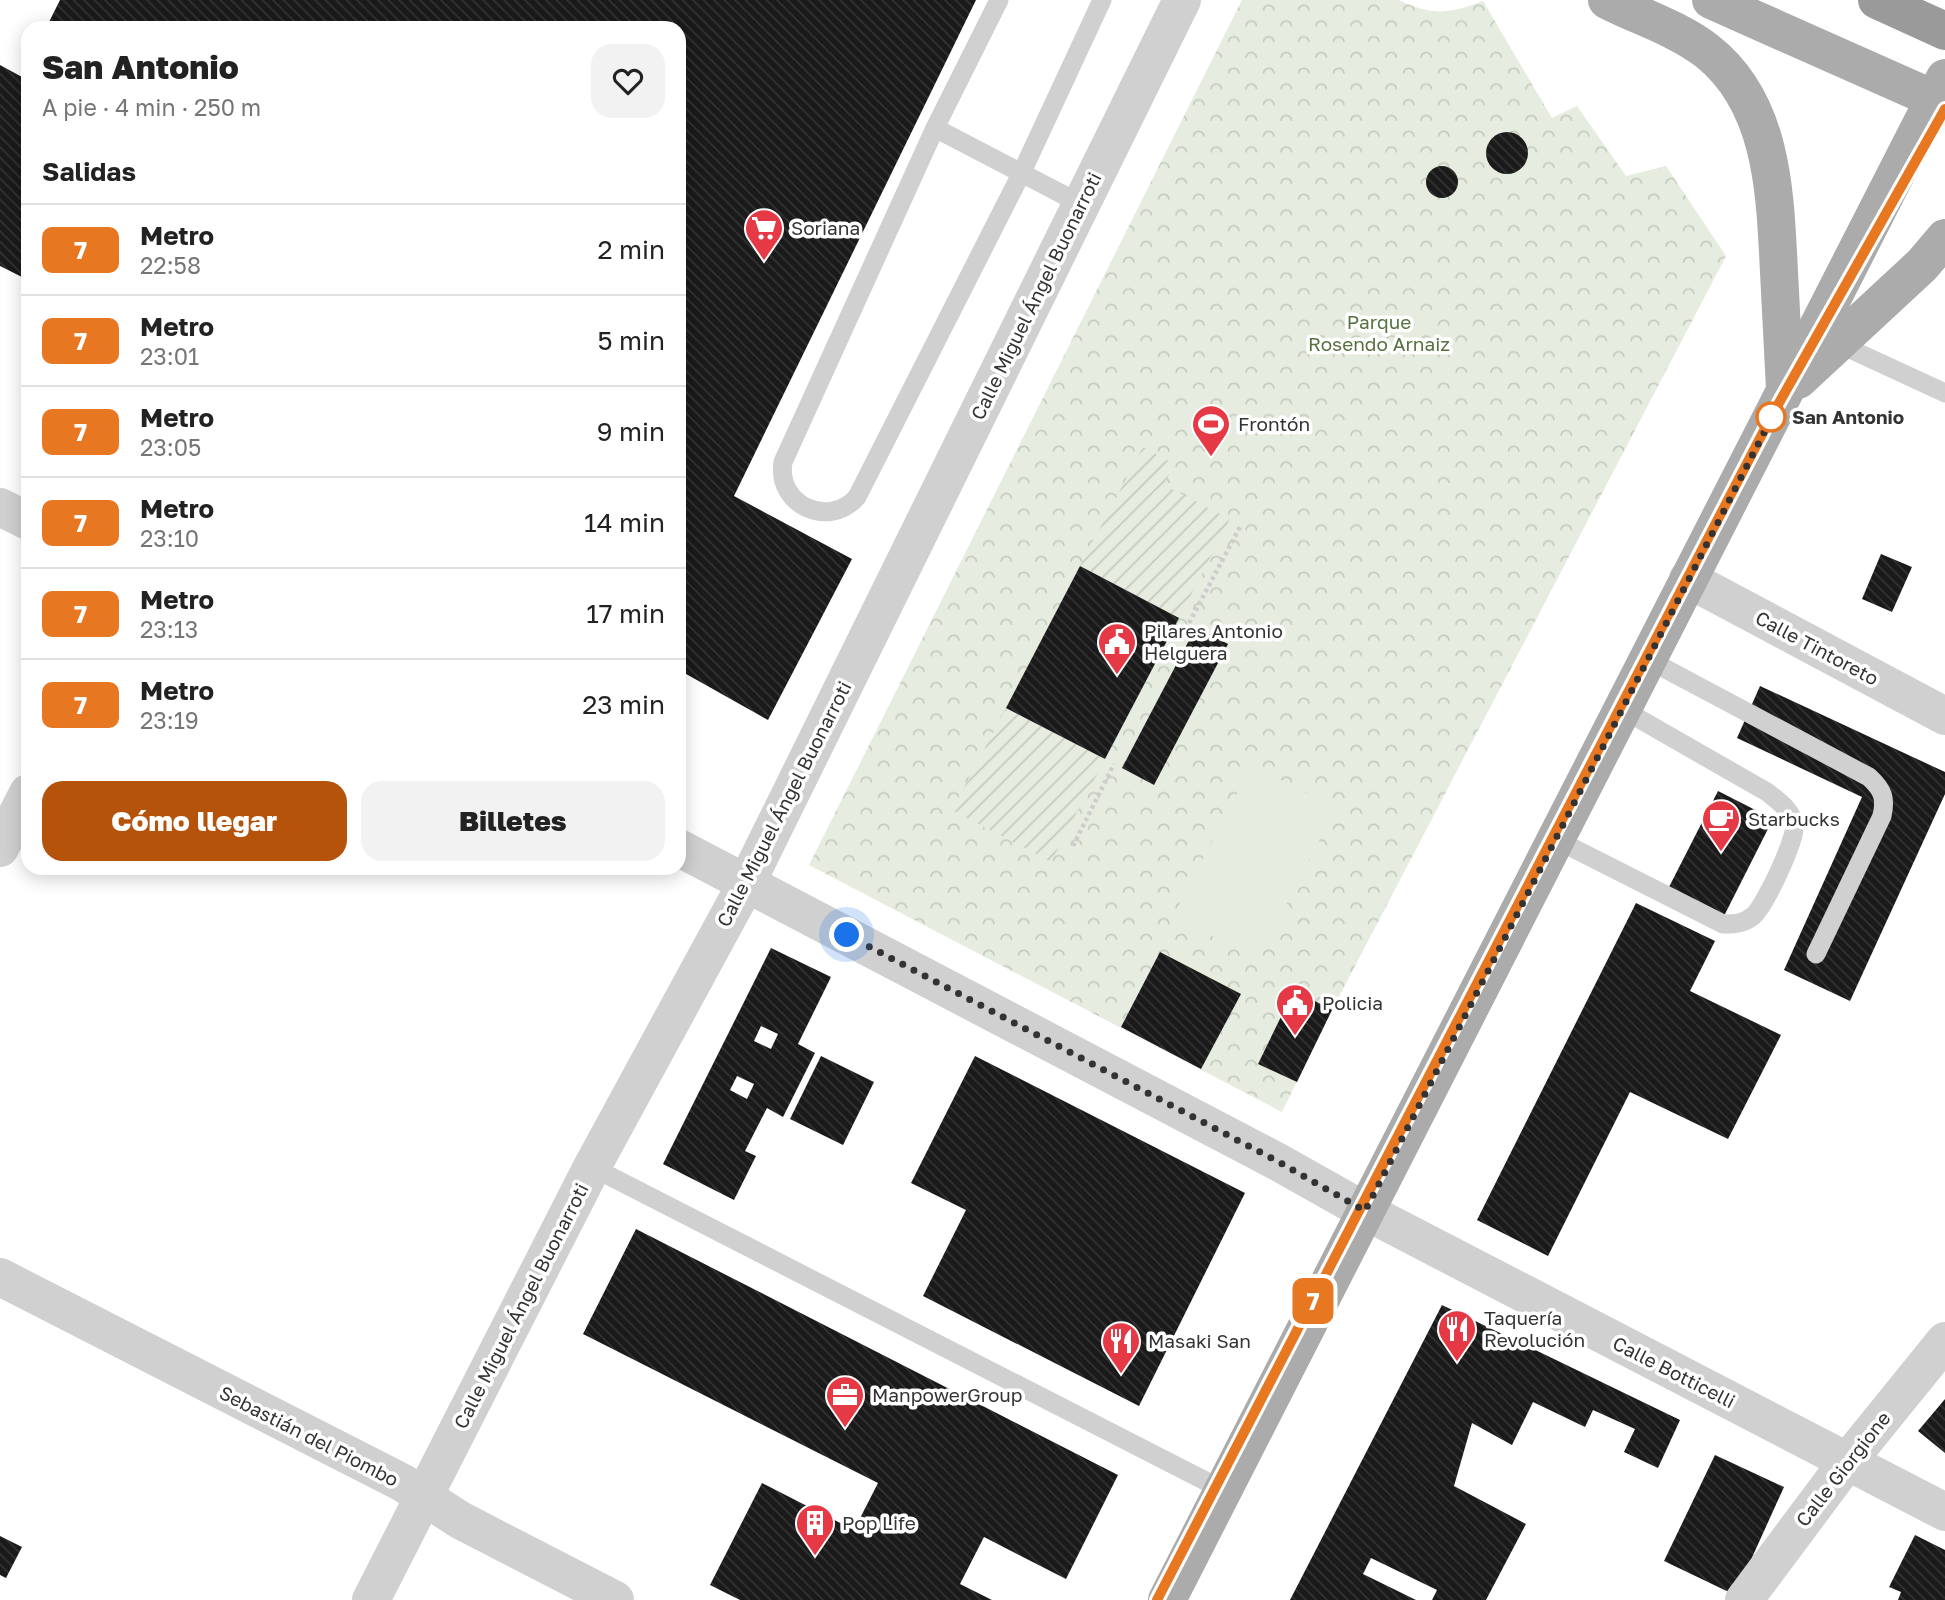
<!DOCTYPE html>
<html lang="es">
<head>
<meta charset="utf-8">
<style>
  body { margin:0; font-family:"Golos Text",sans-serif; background:#f2f2f2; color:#222; height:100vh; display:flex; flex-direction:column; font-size:26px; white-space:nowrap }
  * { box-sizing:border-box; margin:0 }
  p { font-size:23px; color:#767676 }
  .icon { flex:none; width:38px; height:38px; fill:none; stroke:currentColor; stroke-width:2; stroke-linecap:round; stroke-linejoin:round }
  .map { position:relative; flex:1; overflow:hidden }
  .side { position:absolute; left:21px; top:21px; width:665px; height:854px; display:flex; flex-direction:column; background:#fff; border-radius:21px; box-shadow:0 4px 18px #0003 }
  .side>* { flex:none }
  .badge { padding:0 14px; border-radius:10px; font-size:24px; line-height:46px }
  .you { position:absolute; width:35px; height:35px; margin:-18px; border:5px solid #fff; border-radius:50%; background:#1a73e8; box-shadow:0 0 0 10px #1a73e833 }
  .map>.badge { position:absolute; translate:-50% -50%; box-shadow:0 0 0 4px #fff }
  h2 { padding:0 21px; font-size:26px; line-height:63px }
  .round { display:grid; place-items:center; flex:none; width:74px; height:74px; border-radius:21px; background:#f2f2f2 }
  .headline { display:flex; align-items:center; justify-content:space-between; height:119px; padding:0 21px }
  h1 { font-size:33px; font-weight:800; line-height:52px }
  .button { display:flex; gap:14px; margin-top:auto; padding:14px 21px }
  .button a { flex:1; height:80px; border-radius:21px; background:#b45309; color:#fff; font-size:28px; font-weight:800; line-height:80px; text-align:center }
  .button a+a { background:#f2f2f2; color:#222 }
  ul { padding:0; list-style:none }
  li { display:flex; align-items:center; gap:21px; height:91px; padding:0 21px; border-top:2px solid #e0e0e0 }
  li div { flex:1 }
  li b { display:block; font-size:26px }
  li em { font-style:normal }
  li .badge { min-width:77px; font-weight:700; text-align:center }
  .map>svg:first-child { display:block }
</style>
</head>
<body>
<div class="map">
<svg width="1945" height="1600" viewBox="0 0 1945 1600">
  <defs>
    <pattern id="park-crowns" width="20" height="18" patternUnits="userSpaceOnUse" patternTransform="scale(1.75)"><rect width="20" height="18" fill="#e6ecdf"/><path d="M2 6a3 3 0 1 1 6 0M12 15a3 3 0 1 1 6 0" fill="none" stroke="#c6cbc0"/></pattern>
    <pattern id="garden-furrows" width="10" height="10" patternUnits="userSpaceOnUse" patternTransform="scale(1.75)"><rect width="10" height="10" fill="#e6ecdf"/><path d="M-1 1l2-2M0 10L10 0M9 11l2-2" fill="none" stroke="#c6cbc0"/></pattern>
    <pattern id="building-back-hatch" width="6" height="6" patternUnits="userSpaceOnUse" patternTransform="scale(1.75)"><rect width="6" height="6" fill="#1a1a1a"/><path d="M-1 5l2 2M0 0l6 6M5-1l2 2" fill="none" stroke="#333"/></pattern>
  </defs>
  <rect width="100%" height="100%" fill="#fff"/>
  <!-- park -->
  <path fill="url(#park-crowns)" d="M1242,0H1399C1432,16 1449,14 1483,1L1552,118L1577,106L1626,176L1666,166L1726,256L1332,1010L1282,1112L809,865Z"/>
  <!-- garden -->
  <g fill="url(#garden-furrows)">
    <polygon points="1143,447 1174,464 1164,485 1230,519 1179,618 1080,566"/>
    <polygon points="1006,708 1105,759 1051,862 952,810"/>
  </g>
  <!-- pitch -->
  <polygon fill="#e6ecdf" points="1252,765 1336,808 1258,960 1173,916"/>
  <!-- building -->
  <g fill="url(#building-back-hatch)" fill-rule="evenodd">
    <polygon points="60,0 976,0 734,496 852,559 768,720 679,670 679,28 46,28"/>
    <polygon points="0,65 22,77 28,65 28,280 0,266"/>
    <circle cx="1507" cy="153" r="21"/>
    <circle cx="1442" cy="182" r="16"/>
    <polygon points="1881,554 1912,567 1892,612 1862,599"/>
    <polygon points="1080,566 1179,618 1105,759 1006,708"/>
    <polygon points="1196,627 1228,644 1154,785 1122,768"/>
    <polygon points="1760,686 1945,772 1945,794 1850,1001 1784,970 1862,797 1737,738"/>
    <polygon points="1718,791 1773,819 1724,916 1669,887"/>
    <polygon points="1636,903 1715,941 1690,991 1781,1035 1728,1139 1630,1092 1548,1256 1477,1220"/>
    <path d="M771,948L831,977L798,1044L815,1053L783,1117L767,1108L745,1151L756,1156L734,1200L663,1164ZM761,1026L778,1034L771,1049L754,1041ZM737,1076L754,1084L747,1099L730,1090Z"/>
    <polygon points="1160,952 1241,994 1201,1069 1121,1027"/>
    <polygon points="1294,990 1332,1010 1297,1082 1258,1064"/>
    <polygon points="821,1056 874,1082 843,1145 790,1119"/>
    <polygon points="975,1056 1245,1193 1139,1406 923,1296 966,1210 911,1183"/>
    <polygon points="636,1229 1118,1475 1066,1579 984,1537 960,1584 992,1600 740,1600 710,1585 762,1483 854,1530 878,1483 583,1334"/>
    <polygon points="1442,1305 1680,1420 1658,1468 1624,1452 1635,1429 1593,1410 1585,1427 1533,1402 1512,1445 1472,1423 1454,1486 1526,1524 1486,1600 1432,1600 1437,1590 1371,1558 1363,1574 1416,1600 1290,1600"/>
    <polygon points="1945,1399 1945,1453 1918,1431"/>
    <polygon points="1715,1455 1784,1487 1735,1595 1664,1561"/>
    <polygon points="1915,1535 1945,1550 1945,1600 1898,1600 1901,1592 1889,1587"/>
    <polygon points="0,1536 22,1547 6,1578 0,1575"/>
  </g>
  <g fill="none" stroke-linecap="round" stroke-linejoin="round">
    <!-- path -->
    <g stroke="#cdcdcd" stroke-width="4.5" stroke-dasharray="3.5 3.5" stroke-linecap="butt">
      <polyline points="1189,623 1241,525"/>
      <polyline points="1073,846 1114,764"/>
    </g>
    <!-- lane -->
    <g stroke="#d0d0d0" stroke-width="19">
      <path d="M999,0L935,128L783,462C776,505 829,529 857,497L1022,172L1102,0"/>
      <polyline points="935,128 1081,204"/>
      <polyline points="1839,344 1945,393"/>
      <path d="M1647,659L1869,777C1883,790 1886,798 1882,816L1816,954"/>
      <path d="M1555,839L1723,924C1735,924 1743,924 1753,916C1764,907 1798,837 1794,824C1791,809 1778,801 1767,792L1622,709"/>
      <polyline points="592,1167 1223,1490"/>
    </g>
    <!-- street -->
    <g stroke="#d0d0d0" stroke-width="38">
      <polyline points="0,507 28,521"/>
      <polyline points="1688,579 1945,716"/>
      <polyline points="0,848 28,793"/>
      <polyline points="679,848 1278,1162 1365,1211 1945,1512"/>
      <polyline points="0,1277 403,1483 460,1520 615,1600"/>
      <polyline points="371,1600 592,1167 747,882 1182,0"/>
      <polyline points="1744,1600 1847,1462 1945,1341"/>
    </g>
    <!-- primary -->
    <g stroke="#ababab" stroke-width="38">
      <path d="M1607,0C1640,17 1677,28 1707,51C1774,104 1775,195 1779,272C1781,311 1783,350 1785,389"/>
      <polyline points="1711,0 1934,99 1945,101"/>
      <polyline points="1798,380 1922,265 1945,238"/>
      <polyline points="1167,1600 1945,78"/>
    </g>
    <!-- highway -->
    <polyline stroke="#9a9a9a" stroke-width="38" points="1877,0 1945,31"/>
  </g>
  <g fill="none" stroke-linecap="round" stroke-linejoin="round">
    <defs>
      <polyline id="line" points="1157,1600 1771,417 1945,109"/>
    </defs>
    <!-- line casing -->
    <use href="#line" stroke="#fff" stroke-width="16"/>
    <!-- line -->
    <use href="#line" stroke="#e87722" stroke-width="10"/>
    <!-- walk -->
    <polyline stroke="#333" stroke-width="7" stroke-dasharray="0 12.6" points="847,935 1279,1162 1365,1211 1773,415 1771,417"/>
  </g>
  <!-- icons -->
  <defs>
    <symbol id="supermarket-pin" viewBox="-11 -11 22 30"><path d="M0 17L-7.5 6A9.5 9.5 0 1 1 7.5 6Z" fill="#e63946" stroke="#fff"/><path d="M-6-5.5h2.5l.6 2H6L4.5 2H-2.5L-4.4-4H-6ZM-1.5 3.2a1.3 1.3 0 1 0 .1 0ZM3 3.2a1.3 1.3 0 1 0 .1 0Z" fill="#fff"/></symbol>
    <symbol id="stadium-pin" viewBox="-11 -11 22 30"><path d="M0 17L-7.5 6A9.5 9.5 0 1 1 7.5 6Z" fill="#e63946" stroke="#fff"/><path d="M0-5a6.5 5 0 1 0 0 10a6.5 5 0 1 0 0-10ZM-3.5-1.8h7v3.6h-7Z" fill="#fff"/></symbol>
    <symbol id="civic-pin" viewBox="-11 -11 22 30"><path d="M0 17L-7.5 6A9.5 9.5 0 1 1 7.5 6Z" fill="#e63946" stroke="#fff"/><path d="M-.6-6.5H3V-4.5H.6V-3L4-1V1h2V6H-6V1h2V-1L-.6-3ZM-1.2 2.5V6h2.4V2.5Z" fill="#fff"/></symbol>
    <symbol id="cafe-pin" viewBox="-11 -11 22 30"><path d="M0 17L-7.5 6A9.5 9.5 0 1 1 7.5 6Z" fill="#e63946" stroke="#fff"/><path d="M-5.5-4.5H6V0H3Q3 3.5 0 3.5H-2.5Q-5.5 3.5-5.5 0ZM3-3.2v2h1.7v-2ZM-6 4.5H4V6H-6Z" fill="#fff"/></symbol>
    <symbol id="restaurant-pin" viewBox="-11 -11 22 30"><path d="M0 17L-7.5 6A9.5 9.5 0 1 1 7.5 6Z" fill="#e63946" stroke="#fff"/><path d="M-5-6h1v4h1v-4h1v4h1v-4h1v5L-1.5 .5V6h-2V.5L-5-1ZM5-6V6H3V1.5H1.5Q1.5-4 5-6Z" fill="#fff"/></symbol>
    <symbol id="office-pin" viewBox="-11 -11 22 30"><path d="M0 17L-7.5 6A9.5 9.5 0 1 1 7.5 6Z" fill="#e63946" stroke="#fff"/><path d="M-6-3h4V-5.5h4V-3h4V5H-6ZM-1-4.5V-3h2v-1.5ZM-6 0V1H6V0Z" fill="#fff"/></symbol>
    <symbol id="building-pin" viewBox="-11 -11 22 30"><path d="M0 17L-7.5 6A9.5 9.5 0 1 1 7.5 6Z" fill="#e63946" stroke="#fff"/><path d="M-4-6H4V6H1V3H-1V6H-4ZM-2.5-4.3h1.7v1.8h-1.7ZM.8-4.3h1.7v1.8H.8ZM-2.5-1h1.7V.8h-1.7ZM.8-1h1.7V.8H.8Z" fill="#fff"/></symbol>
  </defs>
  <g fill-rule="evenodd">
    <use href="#supermarket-pin" x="742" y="206" width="44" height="60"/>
    <use href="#stadium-pin" x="1189" y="402" width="44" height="60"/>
    <use href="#civic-pin" x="1095" y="620" width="44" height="60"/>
    <use href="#cafe-pin" x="1699" y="797" width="44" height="60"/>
    <use href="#civic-pin" x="1273" y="981" width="44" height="60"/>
    <use href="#restaurant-pin" x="1435" y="1307" width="44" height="60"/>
    <use href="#restaurant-pin" x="1099" y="1319" width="44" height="60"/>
    <use href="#office-pin" x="823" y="1373" width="44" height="60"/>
    <use href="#building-pin" x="793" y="1501" width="44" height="60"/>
  </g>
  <!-- markers -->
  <circle fill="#fff" stroke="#e87722" stroke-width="3.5" cx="1771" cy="417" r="14"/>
  <g text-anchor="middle" stroke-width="7" stroke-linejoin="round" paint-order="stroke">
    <!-- poi labels -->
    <g font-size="19" fill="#333" stroke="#fff" text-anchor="start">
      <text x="791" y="235">Soriana</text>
      <text x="1238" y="431">Frontón</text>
      <text x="1144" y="638">Pilares Antonio<tspan x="1144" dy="22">Helguera</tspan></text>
      <text x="1748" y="826">Starbucks</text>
      <text x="1322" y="1010">Policia</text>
      <text x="1484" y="1325">Taquería<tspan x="1484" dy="22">Revolución</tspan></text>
      <text x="1148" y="1348">Masaki San</text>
      <text x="872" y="1402">ManpowerGroup</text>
      <text x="842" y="1530">Pop Life</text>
    </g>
    <!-- street labels -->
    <g font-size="19" fill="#333" stroke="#fff">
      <text transform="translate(1036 296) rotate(-64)" y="7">Calle Miguel Ángel Buonarroti</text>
      <text transform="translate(1817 648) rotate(28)" y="7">Calle Tintoreto</text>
      <text transform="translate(784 804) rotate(-63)" y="7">Calle Miguel Ángel Buonarroti</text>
      <text transform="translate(521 1306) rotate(-63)" y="7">Calle Miguel Ángel Buonarroti</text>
      <text transform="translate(1674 1372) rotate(27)" y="7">Calle Botticelli</text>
      <text transform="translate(309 1436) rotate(27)" y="7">Sebastián del Piombo</text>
      <text transform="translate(1843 1469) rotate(-52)" y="7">Calle Giorgione</text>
    </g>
    <!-- park labels -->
    <g font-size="19" fill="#56703f" stroke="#fff">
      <text x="1379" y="329">Parque<tspan x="1379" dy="22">Rosendo Arnaiz</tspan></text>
    </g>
    <!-- stop labels -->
    <g font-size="19" font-weight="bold" fill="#333" stroke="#fff" text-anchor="start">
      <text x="1792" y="424">San Antonio</text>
    </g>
  </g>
</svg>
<div class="you" style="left:847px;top:935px"></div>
<b class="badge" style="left:1313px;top:1301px;background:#e87722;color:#fff">7</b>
<section class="side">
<div class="headline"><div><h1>San Antonio</h1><p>A pie · 4 min · 250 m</p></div><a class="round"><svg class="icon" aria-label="heart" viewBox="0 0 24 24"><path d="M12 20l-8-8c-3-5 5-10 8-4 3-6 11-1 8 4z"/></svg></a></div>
<h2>Salidas</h2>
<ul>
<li><span class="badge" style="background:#e87722;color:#fff">7</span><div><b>Metro</b><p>22:58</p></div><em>2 min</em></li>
<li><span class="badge" style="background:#e87722;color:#fff">7</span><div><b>Metro</b><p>23:01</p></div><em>5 min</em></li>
<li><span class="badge" style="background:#e87722;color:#fff">7</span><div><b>Metro</b><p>23:05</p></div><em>9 min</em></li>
<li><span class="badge" style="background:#e87722;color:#fff">7</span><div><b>Metro</b><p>23:10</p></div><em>14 min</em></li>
<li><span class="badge" style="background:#e87722;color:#fff">7</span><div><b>Metro</b><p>23:13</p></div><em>17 min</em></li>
<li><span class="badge" style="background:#e87722;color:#fff">7</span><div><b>Metro</b><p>23:19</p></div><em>23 min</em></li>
</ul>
<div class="button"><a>Cómo llegar</a><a>Billetes</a></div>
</section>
</div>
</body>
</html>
